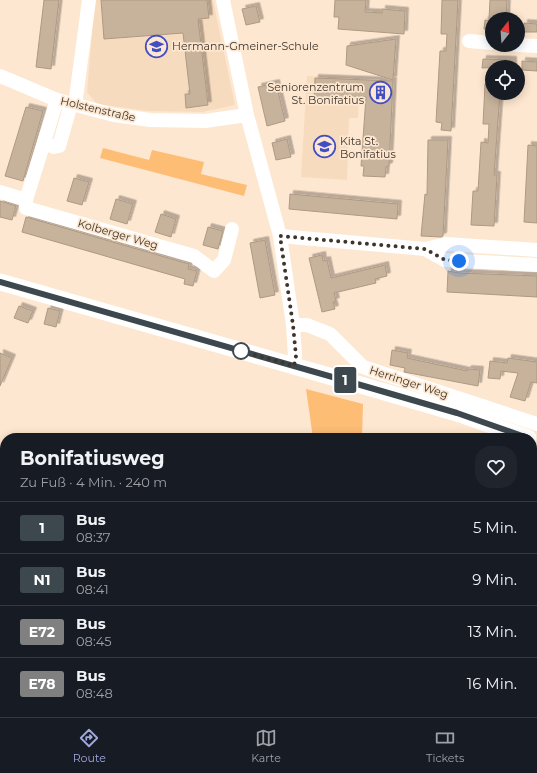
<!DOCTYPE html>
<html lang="de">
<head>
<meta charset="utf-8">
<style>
  body { margin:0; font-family:Montserrat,sans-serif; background:#20242c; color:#f1f3f6; height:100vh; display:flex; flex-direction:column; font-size:15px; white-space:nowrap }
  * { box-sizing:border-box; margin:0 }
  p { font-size:13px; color:#9ea1a6 }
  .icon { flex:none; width:22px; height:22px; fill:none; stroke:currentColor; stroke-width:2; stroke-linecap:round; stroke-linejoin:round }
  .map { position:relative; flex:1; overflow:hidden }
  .sheet { position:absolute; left:0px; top:433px; width:537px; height:284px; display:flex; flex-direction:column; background:#171b24; border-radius:16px 16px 0 0; box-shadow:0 2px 10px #0003 }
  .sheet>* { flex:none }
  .badge { padding:0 8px; border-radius:3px; font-size:14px; line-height:26px }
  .needle { width:26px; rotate:17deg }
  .tools { position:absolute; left:485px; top:12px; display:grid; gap:8px }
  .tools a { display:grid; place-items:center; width:40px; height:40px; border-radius:50%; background:#171b24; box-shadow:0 2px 10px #0003; font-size:20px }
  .you { position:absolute; width:20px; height:20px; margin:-10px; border:3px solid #fff; border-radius:50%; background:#1a73e8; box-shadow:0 0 0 6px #1a73e833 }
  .map>.badge { position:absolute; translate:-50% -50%; box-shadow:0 0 0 2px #fff }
  .round { display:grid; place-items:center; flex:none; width:42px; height:42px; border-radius:16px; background:#20242c }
  .overview { display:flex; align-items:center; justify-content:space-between; height:68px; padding:0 20px }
  h1 { font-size:19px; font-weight:700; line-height:30px }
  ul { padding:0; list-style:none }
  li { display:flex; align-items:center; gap:12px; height:52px; padding:0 20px; border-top:1px solid #363941 }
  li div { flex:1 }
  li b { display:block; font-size:15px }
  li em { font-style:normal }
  li .badge { min-width:44px; font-weight:700; text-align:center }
  .tab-bar { display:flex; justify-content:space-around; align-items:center; height:56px; border-top:1px solid #363941; background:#171b24; font-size:11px; color:#9ea1a6 }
  .tab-bar a { display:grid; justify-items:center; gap:2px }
  .tab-bar .active { color:#a2a9df }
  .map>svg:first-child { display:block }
</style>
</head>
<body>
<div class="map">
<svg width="537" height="717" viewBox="0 0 537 717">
  <defs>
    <filter id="shadow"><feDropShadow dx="3.5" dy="-3.5" stdDeviation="0" flood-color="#0004"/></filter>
  </defs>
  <rect width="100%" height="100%" fill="#fee7d0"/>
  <!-- built -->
  <g fill="#f7dbbe">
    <polygon points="95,0 213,0 235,105 202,112 148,111 97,104 87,92"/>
    <polygon points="307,76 360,78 358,118 349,118 347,180 301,177"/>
  </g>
  <!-- green -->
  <g fill="#fdbd75">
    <polygon points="103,148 149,160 152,150 204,162 201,174 247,185 244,196 100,158"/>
    <polygon points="306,389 363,404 362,438 313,438"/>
    <polygon points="532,464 537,466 537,673 532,671"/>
    <polygon points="32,712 235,712 234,717 31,717"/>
    <polygon points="296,712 343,712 342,717 295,717"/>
  </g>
  <!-- building -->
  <g fill="#c7b29b" stroke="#ae9983" filter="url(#shadow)">
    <polygon points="44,0 59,0 51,69 36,67"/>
    <polygon points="101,0 207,0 209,18 198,19 208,105 186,108 185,94 190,94 183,33 104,39"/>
    <polygon points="335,0 366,0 365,12 382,13 382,9 405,11 404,34 338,29 339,17 334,17"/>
    <polygon points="442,0 458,0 451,131 441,130 442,123 436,122 440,51 446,51 447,34 441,34"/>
    <polygon points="490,0 507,0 506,19 489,19"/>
    <polygon points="256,6 260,22 246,25 242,9"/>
    <polygon points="485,20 492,21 492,30 484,29"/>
    <polygon points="524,23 537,24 537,32 524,32"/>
    <polygon points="396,39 393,80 346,65 347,46"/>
    <polygon points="483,59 513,60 513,67 482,68"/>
    <polygon points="522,61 537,62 537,71 522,70"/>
    <polygon points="315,78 393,81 389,166 386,167 385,177 363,176 364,166 361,166 366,97 344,96 344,103 314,102"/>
    <polygon points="276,83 285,121 267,126 258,87"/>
    <polygon points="485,84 492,84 492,93 500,93 494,175 497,175 494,226 471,225 473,191 478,191 481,142 488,143 489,124 483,124"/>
    <polygon points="26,107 43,111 23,181 5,176"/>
    <polygon points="287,139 291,157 276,160 272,143"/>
    <polygon points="428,140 448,140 443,236 441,237 421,236 425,194 427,195"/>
    <polygon points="528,145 537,146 537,223 524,222"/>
    <polygon points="74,178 89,182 82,205 67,201"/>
    <polygon points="290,194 398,204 397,219 289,209"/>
    <polygon points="116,199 133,204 127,224 110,219"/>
    <polygon points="0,201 16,206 12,220 0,217"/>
    <polygon points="161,214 176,219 171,237 155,232"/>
    <polygon points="26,217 189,264 188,269 197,271 193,286 184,284 185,279 22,232"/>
    <polygon points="208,227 223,231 218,249 203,245"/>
    <polygon points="265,240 275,295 260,298 250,243"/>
    <polygon points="322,255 323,261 327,260 331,278 385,265 387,276 375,279 376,283 334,293 336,301 333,302 335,309 322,312 309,258"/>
    <polygon points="448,271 459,273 537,276 537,297 447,292"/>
    <polygon points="19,306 33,311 28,323 14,318"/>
    <polygon points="48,308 60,311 56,327 44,324"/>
    <polygon points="392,350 408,353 407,358 467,371 468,369 480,370 478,386 404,372 405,368 390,365"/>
    <polygon points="0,353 12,358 0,386"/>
    <polygon points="508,358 537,362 537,383 531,382 525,401 510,397 518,373 501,371 500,379 488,378 490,361 507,363"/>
  </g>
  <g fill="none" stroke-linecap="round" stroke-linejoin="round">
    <!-- minor -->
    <g stroke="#fff" stroke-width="14">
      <polyline points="223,0 247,115 280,236 293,325 295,356 294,366"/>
      <polyline points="469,41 492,43"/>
      <polyline points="516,45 537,46"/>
      <polyline points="0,76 57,100 114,115 150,120 205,121 247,115"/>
      <polyline points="57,100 26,200 26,208 194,256 214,271 224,260 232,229"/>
      <polyline points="75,105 89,0"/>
      <polyline points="44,143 54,147 59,146 71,104"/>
      <polyline points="0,192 26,200"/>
      <polyline points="280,236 425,249"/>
      <polyline points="537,250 446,244 425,249 445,260 537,265"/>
      <polyline points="293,325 307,325 330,334 363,367 537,424"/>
    </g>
    <!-- major -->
    <polyline stroke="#fff" stroke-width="17" points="0,282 364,386 457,413 528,438"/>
  </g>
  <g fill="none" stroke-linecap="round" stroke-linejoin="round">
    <defs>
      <polyline id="line" points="0,282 364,386 457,413 528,438"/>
    </defs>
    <!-- line casing -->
    <use href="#line" stroke="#fff" stroke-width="9"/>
    <!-- line -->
    <use href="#line" stroke="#3d484e" stroke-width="6"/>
    <!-- walk -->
    <polyline stroke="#3e362c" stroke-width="4" stroke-dasharray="0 7.2" points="241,351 294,366 296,356 293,325 280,236 425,249 445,260 459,261"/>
  </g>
  <!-- icons -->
  <defs>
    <symbol id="school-ring" viewBox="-11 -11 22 22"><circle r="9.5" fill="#fee7d0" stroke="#424fc3" stroke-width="1.5"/><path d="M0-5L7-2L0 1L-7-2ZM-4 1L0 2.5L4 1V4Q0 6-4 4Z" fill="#424fc3"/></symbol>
    <symbol id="building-ring" viewBox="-11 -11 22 22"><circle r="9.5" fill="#fee7d0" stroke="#424fc3" stroke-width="1.5"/><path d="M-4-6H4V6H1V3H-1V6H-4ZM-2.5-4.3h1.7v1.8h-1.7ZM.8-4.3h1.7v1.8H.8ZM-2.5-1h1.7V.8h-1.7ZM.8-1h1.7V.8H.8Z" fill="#424fc3"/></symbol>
  </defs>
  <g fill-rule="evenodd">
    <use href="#school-ring" x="144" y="34" width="25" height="25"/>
    <use href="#building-ring" x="368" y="80" width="25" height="25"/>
    <use href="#school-ring" x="312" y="134" width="25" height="25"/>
  </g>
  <!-- markers -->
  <circle fill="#fff" stroke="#3d484e" stroke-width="2" cx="241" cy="351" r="8"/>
  <g text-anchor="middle" stroke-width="3.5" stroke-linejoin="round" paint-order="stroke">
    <!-- poi labels -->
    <g font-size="11" fill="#3e362c" stroke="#fee7d0" text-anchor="start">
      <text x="172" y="50">Hermann-Gmeiner-Schule</text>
      <text x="364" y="91" text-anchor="end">Seniorenzentrum<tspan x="364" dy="13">St. Bonifatius</tspan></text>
      <text x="340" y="145">Kita St.<tspan x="340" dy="13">Bonifatius</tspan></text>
    </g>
    <!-- street labels -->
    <g font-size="11" fill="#3e362c" stroke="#fee7d0">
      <text transform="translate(98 109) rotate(13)" y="4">Holstenstraße</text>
      <text transform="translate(118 234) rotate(16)" y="4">Kolberger Weg</text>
      <text transform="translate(409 382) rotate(18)" y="4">Herringer Weg</text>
    </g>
  </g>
</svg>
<div class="tools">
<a><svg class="needle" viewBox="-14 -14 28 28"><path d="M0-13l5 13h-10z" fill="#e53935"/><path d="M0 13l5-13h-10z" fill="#9ea1a6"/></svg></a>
<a><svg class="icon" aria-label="locate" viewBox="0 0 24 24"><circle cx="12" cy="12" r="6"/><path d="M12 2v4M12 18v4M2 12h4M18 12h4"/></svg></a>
</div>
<div class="you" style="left:459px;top:261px"></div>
<b class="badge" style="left:345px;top:380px;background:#3d484e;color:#fff">1</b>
<section class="sheet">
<div class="overview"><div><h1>Bonifatiusweg</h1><p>Zu Fuß · 4 Min. · 240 m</p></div><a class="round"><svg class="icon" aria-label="heart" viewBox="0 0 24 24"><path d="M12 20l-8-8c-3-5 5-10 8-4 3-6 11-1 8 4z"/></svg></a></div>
<ul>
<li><span class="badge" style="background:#3d484e;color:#fff">1</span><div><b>Bus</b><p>08:37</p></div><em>5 Min.</em></li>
<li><span class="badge" style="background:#3d484e;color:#fff">N1</span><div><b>Bus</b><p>08:41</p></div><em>9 Min.</em></li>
<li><span class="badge" style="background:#808080;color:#fff">E72</span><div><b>Bus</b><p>08:45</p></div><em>13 Min.</em></li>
<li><span class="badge" style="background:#808080;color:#fff">E78</span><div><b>Bus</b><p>08:48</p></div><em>16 Min.</em></li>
</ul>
</section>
</div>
<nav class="tab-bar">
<a class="active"><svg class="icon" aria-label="directions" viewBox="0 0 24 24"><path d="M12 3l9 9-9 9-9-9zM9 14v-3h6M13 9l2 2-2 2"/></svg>Route</a>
<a><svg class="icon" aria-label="map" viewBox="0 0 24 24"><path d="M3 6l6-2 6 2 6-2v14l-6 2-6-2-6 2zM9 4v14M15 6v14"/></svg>Karte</a>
<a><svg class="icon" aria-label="tickets" viewBox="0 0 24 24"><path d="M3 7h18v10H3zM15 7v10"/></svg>Tickets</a>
</nav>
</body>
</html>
